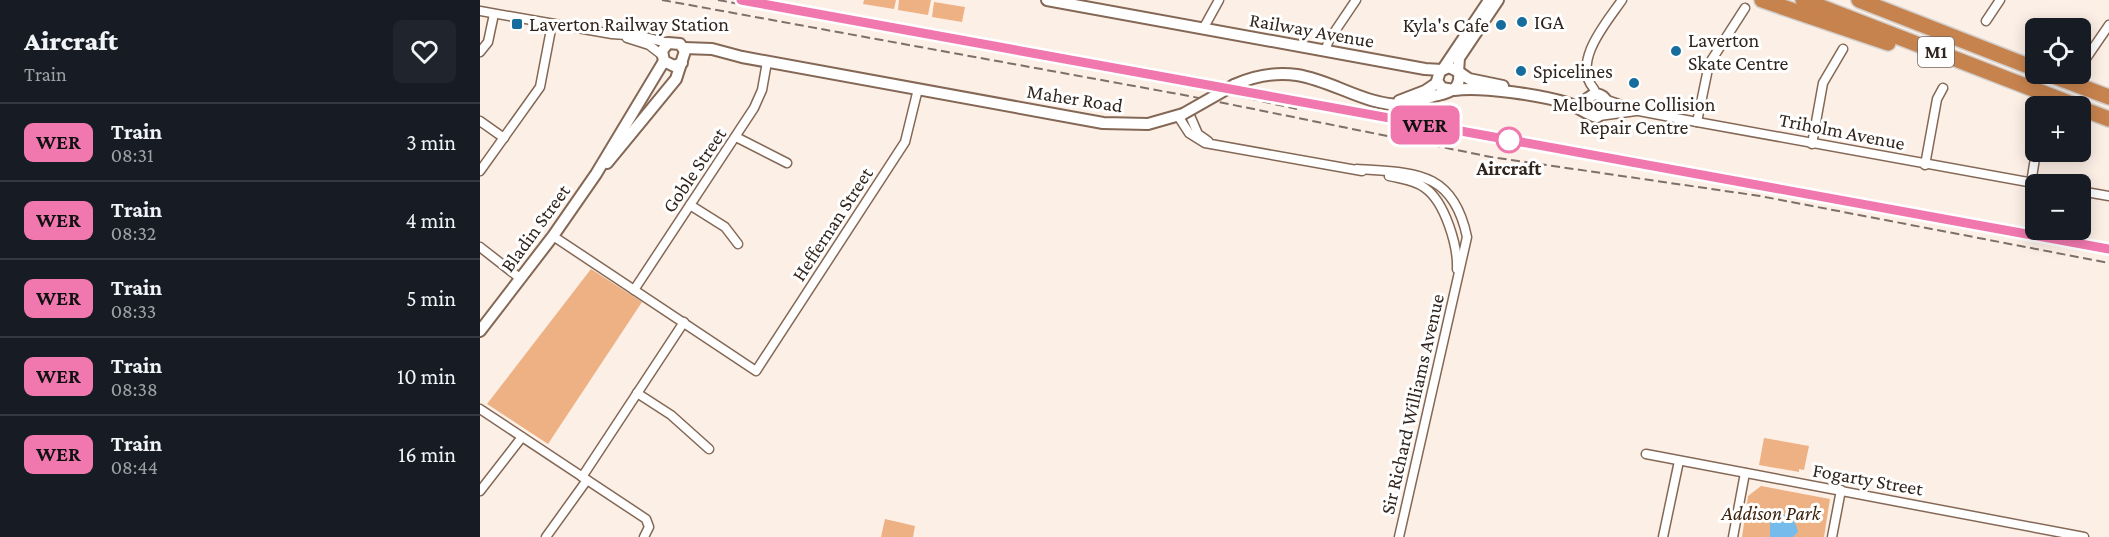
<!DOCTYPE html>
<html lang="en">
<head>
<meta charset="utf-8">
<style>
  body { margin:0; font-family:"Crimson Pro",serif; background:#20242c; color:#f1f3f6; height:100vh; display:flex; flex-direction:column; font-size:22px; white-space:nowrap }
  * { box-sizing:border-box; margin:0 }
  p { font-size:20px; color:#9ea1a6 }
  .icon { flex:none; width:33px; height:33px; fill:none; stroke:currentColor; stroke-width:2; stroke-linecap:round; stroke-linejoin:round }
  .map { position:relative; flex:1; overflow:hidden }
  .sheet { display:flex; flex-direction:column; background:#171b24; width:480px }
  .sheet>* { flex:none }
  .badge { padding:0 12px; border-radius:9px; font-size:21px; line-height:39px }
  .buttons { position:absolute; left:1545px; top:18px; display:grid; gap:12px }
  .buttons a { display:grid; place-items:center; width:66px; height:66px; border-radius:9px; background:#171b24; box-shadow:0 3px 15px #0003; font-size:30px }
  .map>.badge { position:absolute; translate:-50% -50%; box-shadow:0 0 0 3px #fff }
  .round { display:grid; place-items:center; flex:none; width:63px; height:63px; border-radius:9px; background:#20242c }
  .headline { display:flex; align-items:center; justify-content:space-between; height:102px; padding:0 24px }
  h1 { font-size:28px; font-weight:800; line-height:45px }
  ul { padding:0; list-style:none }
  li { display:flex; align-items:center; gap:18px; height:78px; padding:0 24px; border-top:2px solid #363941 }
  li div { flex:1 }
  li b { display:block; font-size:22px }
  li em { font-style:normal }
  li .badge { min-width:66px; font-weight:700; text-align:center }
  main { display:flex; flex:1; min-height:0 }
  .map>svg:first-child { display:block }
</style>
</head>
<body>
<main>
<section class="sheet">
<div class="headline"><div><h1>Aircraft</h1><p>Train</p></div><a class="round"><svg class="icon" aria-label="heart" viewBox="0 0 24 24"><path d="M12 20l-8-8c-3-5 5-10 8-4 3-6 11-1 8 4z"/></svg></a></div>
<ul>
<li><span class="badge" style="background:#f178af;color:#111">WER</span><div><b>Train</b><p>08:31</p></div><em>3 min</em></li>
<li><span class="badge" style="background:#f178af;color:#111">WER</span><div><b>Train</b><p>08:32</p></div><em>4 min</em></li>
<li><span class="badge" style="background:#f178af;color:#111">WER</span><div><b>Train</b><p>08:33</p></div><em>5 min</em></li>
<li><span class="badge" style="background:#f178af;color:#111">WER</span><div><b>Train</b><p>08:38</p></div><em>10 min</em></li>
<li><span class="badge" style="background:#f178af;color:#111">WER</span><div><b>Train</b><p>08:44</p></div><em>16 min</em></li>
</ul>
</section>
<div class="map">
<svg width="1629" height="537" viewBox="0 0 1629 537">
  <rect width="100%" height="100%" fill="#fcefe6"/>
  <!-- green -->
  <g fill="#eeb184">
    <polygon points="384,0 416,0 414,9 383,4"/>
    <polygon points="419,0 451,0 448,15 418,10"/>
    <polygon points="454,2 485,7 482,22 452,17"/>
    <polygon points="111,269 162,302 68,444 7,404"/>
    <polygon points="1284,438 1329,446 1324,470 1319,469 1319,472 1279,465"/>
    <polygon points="1281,486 1350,499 1344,537 1262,537 1268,496"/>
    <polygon points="405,519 435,526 433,537 401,537"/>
  </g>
  <!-- water -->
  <path fill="#75bbeb" d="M1297,513C1310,515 1315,519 1318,532L1313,537H1290V518Z"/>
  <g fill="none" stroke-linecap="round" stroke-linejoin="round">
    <defs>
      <g id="minor">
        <polyline points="0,11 132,34 160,36 188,43"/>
        <polyline points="1506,21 1520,0"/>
        <polyline points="723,29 739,0"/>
        <polyline points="147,38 169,45 182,55"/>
        <polyline points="845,51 849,40 876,0"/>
        <polyline points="0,52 8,42 14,14"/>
        <polyline points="1605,60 1629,25"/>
        <path d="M1114,89C1091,62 1127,22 1142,0"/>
        <polyline points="1127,100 1159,111 1217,122 1559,184"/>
        <polyline points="708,111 718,134 728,141"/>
        <polyline points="698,116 709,133 725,143 882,171"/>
        <polyline points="1119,116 1156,111"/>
        <polyline points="0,121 24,138"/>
        <polyline points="1217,122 1229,64 1265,8"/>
        <polyline points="256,137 307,163"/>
        <polyline points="1332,144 1343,83 1363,49"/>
        <polyline points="1445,165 1457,99 1463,88"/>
        <path d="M877,169C934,173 973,170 987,237L919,537"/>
        <polyline points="0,171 60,87 72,24"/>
        <path d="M909,176C921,179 935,180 945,188C965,202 978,246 977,269"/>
        <polyline points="1551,183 1556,152"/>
        <polyline points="1600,191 1629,196"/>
        <polyline points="210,205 245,227 258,244"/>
        <polyline points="73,236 276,371 425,142 438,89"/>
        <polyline points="0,247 41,279"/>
        <polyline points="154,290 274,108 282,90 287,62"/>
        <polyline points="157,393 191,415 229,449"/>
        <polyline points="0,409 166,519 169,527 164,537"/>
        <polyline points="1166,454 1604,537"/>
        <polyline points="102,477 204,322"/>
        <polyline points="0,491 42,437"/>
        <polyline points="66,537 107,480"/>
        <polyline points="1183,537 1199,461"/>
        <polyline points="1253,537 1265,473"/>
        <polyline points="1352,537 1361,490"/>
      </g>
      <g id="tertiary">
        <polyline points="567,0 945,69 962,70"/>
        <polyline points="204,48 232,49 262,57 623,123 668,124 703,114"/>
        <polyline points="963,69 1008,2"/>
        <polyline points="978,72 979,58 1018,0"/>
        <polyline points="979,72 989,79 1023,86"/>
        <path d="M754,85C774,76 795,72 817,75C854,81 884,105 923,105C935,105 946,97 958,95C972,92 981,88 979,72L969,67L960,71L957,81L962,88L973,90"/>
        <path d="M974,90C1001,86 1060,95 1087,103C1097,106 1107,115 1117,117L1127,109C1128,100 1123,94 1114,94L1107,99L1106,110L1111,115"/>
        <polyline points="919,101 945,91 957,83"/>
        <polyline points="127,163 196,79 205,51 200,44 188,43 182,51 184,61 194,66 202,63"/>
        <polyline points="0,331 73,236 116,174 184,61"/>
      </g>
      <g id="motorway">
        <polyline points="1282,0 1408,43"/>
        <polyline points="1323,0 1597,106"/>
        <polyline points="1379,0 1556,69"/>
        <polyline points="1568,74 1629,97"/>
        <polyline points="1600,108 1629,119"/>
      </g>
    </defs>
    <!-- minor casing -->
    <use href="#minor" stroke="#846855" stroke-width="11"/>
    <!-- tertiary casing -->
    <use href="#tertiary" stroke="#846855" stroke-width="14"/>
    <!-- motorway casing -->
    <use href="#motorway" stroke="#d2cfcd" stroke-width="18"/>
    <!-- minor -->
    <use href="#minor" stroke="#fff" stroke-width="8"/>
    <!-- tertiary -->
    <use href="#tertiary" stroke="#fff" stroke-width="10"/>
    <!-- motorway -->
    <use href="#motorway" stroke="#c7834e" stroke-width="15"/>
    <!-- rail -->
    <g stroke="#7d7068" stroke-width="2" stroke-dasharray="9 4.5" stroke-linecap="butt">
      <polyline points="182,0 709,96 1011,157 1280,196 1629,263"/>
      <polyline points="238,0 731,90 817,109"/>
      <polyline points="809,99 1629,249"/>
    </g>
    <defs>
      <polyline id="tertiary-bridge" points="703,114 754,85"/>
    </defs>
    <!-- tertiary-bridge casing -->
    <use href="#tertiary-bridge" stroke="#846855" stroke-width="14" stroke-linecap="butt"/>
    <!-- tertiary-bridge -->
    <use href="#tertiary-bridge" stroke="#fff" stroke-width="10"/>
  </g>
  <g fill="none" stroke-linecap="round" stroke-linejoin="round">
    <defs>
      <polyline id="line" points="261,0 1629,249"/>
    </defs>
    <!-- line casing -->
    <use href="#line" stroke="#fff" stroke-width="14"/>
    <!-- line -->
    <use href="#line" stroke="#f178af" stroke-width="9"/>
  </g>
  <!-- markers -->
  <g fill="#166d9d" stroke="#fff" stroke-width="2">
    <circle cx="1042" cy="22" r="6"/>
    <rect x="31" y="18" width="12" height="12" rx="3"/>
    <circle cx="1021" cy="25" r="6"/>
    <circle cx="1196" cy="51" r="6"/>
    <circle cx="1041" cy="71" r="6"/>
    <circle cx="1154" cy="83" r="6"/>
  </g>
  <circle fill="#fff" stroke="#f178af" stroke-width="3" cx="1029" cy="140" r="12"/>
  <g text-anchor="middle" stroke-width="6" stroke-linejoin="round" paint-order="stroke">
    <!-- shield labels -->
    <rect fill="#fff" stroke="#6f6661" stroke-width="1.5" x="1438" y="37" width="36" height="30" rx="4.5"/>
    <g font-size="18" font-weight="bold" fill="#31251d">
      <text x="1456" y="58">M1</text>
    </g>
    <!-- poi labels -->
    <g font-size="20" fill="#31251d" stroke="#fff" text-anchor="start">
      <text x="1054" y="29">IGA</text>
      <text x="49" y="31">Laverton Railway Station</text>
      <text x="1009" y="32" text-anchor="end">Kyla's Cafe</text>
      <text x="1208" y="47">Laverton<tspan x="1208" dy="23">Skate Centre</tspan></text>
      <text x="1053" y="78">Spicelines</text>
      <text x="1154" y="111" text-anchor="middle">Melbourne Collision<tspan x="1154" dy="23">Repair Centre</tspan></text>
    </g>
    <!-- street labels -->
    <g font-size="20" fill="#31251d" stroke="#fff">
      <text transform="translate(832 30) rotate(10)" y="7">Railway Avenue</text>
      <text transform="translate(595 98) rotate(9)" y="7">Maher Road</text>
      <text transform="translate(1362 131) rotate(11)" y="7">Triholm Avenue</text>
      <text transform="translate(214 170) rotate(-56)" y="7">Goble Street</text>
      <text transform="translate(352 224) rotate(-57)" y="7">Heffernan Street</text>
      <text transform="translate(55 228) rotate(-54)" y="7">Bladin Street</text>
      <text transform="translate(932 404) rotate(-77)" y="7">Sir Richard Williams Avenue</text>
      <text transform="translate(1388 479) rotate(10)" y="7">Fogarty Street</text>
    </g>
    <!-- stop labels -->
    <g font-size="20" font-weight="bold" fill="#31251d" stroke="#fff">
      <text x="1029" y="175">Aircraft</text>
    </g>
    <!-- park labels -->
    <g font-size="20" font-style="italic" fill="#3c220d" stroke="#fff">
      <text x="1291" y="520">Addison Park</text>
    </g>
  </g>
</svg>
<div class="buttons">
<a><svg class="icon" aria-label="locate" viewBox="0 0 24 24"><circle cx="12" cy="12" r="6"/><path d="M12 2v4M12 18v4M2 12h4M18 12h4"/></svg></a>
<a>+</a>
<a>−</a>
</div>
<b class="badge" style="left:945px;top:125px;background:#f178af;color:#111">WER</b>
</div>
</main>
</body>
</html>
